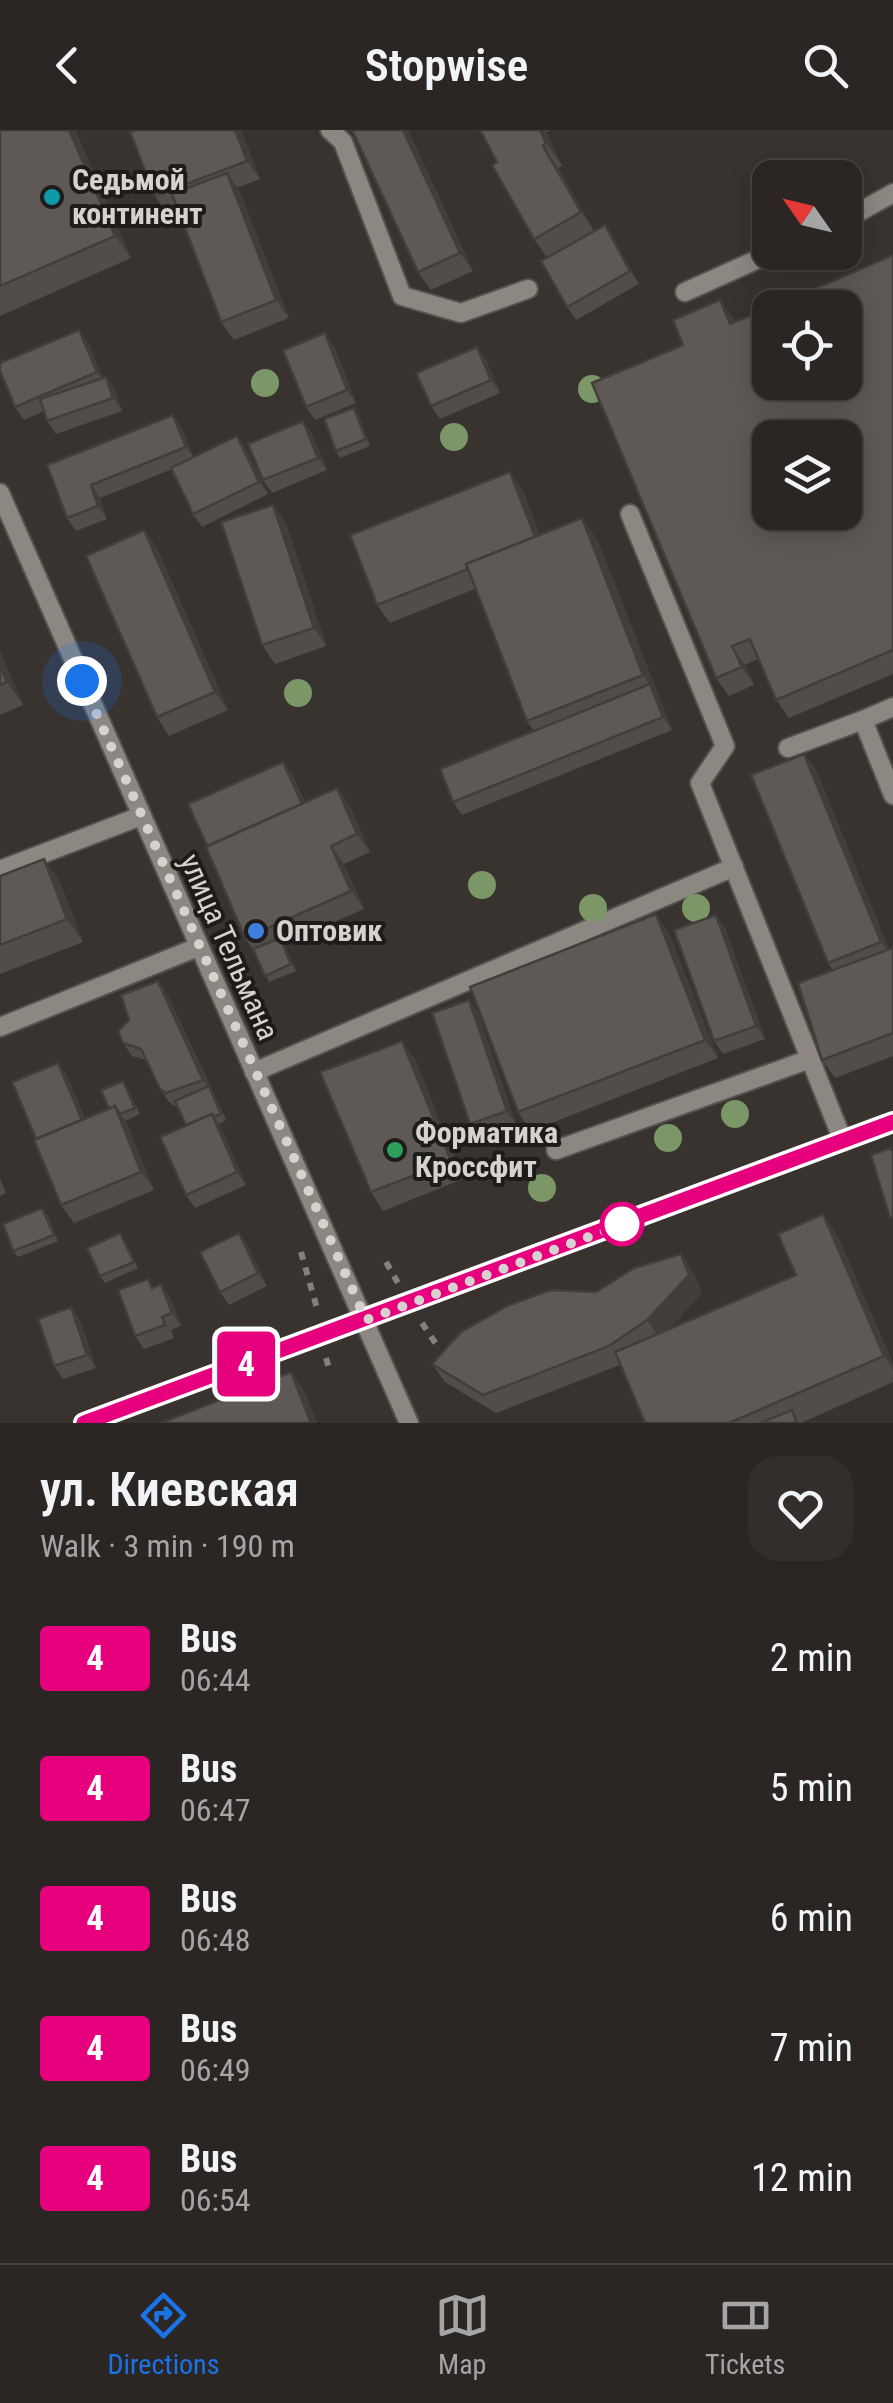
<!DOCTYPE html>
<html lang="en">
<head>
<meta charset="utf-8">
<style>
  body { margin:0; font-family:"Roboto Condensed",sans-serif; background:#332e2c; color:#f1f3f6; height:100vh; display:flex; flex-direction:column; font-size:38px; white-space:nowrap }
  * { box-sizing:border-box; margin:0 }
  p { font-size:32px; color:#a6a5a6 }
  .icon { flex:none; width:55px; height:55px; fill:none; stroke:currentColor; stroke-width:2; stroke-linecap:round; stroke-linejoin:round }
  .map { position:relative; height:1293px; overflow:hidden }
  .sheet { display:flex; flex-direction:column; background:#2b2624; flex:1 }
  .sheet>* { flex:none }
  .badge { padding:0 20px; border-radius:8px; font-size:35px; line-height:65px }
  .needle { width:65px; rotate:304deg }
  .controls { position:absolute; left:752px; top:30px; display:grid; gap:20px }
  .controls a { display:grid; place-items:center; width:110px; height:110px; border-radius:20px; background:#2b2624; box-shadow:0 5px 25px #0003,0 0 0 2px #474341; font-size:50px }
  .you { position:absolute; width:50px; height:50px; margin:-25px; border:8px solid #fff; border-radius:50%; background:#1a73e8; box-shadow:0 0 0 15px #1a73e833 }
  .map>.badge { position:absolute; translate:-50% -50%; box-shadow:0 0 0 5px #fff }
  .round { display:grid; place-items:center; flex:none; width:105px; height:105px; border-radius:30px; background:#332e2c }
  .overview { display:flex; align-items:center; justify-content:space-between; height:170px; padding:0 40px }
  h1 { font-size:48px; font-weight:600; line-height:75px }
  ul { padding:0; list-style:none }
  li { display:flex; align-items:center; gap:30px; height:130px; padding:0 40px }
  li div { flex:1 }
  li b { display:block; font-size:38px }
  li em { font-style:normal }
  li .badge { min-width:110px; font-weight:700; text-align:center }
  header { display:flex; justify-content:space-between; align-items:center; height:130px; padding:0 40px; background:#2b2624; font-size:45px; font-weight:600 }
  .menu { display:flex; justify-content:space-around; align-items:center; height:140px; border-top:2px solid #474341; background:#2b2624; font-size:28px; color:#a6a5a6 }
  .menu a { display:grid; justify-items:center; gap:5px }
  .menu .current { color:#1a73e8 }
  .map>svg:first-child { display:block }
</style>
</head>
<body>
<header><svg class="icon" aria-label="back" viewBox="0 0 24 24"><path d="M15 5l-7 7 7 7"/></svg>Stopwise<svg class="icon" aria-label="search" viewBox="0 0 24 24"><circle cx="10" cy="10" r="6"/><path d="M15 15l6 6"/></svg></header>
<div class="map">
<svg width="893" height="1293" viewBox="0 0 893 1293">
  <rect width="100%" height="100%" fill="#393330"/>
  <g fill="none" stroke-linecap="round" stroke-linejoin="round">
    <defs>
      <g id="minor">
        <polyline points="330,0 343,12 402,166 461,183 528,159"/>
        <polyline points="845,90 893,63"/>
        <polyline points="685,162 774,122"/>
        <polyline points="0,363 409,1293"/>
        <polyline points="630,384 725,616 700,653 843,1011"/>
        <polyline points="893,577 863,590 893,665"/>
        <polyline points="788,618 863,590"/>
        <polyline points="0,740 141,686"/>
        <polyline points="0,897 198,817"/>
        <polyline points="254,942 734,737"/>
        <polyline points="556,1020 810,929"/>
        <polyline points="84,1293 893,992"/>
      </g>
    </defs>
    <!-- minor casing -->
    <use href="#minor" stroke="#56524f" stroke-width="22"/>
    <!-- path -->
    <g stroke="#85807d" stroke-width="6" stroke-dasharray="8 8" stroke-linecap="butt">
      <polyline points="301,1122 318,1182"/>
      <polyline points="386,1132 398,1153"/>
      <polyline points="422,1193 438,1217"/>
      <polyline points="326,1228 330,1242"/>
    </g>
    <!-- minor -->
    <use href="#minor" stroke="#8d8782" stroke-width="18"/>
  </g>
  <!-- trees -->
  <g fill="#7b9768">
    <circle cx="265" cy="253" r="14"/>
    <circle cx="592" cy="259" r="14"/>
    <circle cx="454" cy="307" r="14"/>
    <circle cx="298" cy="563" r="14"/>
    <circle cx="482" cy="755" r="14"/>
    <circle cx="593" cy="778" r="14"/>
    <circle cx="696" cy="778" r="14"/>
    <circle cx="735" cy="984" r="14"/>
    <circle cx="668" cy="1008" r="14"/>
    <circle cx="542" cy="1058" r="14"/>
  </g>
  <!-- wall -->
  <g fill="#514d49">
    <polygon points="0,0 75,0 131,128 0,186"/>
    <polygon points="241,0 260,49 237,58 289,188 234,210 221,192 178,81 168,85 155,66"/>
    <polygon points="408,0 473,141 431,160 418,142"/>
    <polygon points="480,0 551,0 546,2 562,36 558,38 594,101 605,95 639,154 576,190 567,177 547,128 534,109"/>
    <polygon points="893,125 893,544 789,588 776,570 758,529 745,535 754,555 729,566 716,548 683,215 733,188 735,193"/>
    <polygon points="88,212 102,248 106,247 115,259 122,281 56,304 47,291 44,281 24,290 15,277"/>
    <polygon points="334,216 356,273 315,290 306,277"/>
    <polygon points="486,230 500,263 440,289 431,276"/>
    <polygon points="173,285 182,298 193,327 237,306 246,319 268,364 202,397 193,384 172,339 100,368 107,389 76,401 67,388 47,335"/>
    <polygon points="359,285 370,316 340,328 336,321"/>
    <polygon points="303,291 312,304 327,340 272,363 263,350"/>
    <polygon points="523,361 540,405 598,411 672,600 462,685 453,672 534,601 527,591 475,459 390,493 377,475"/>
    <polygon points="273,375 286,393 326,516 275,534 262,515"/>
    <polygon points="144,400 157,418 228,580 169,606 157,587"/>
    <polygon points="0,521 23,575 0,585"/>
    <polygon points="804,624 817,642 889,820 893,818 893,926 835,948 822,930 833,840 828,833"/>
    <polygon points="283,632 292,644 305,673 337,658 350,676 370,722 344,734 364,779 284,814 296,841 269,852 253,819 245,808 207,716"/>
    <polygon points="44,729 60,752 83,812 0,844 0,746"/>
    <polygon points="716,785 725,798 765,909 723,924 714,911"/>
    <polygon points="669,803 718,928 531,1001 518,982"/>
    <polygon points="158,851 167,864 226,990 219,994 246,1055 195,1078 186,1065 186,995 177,975 175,976 169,972 160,959 146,930 132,926 123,913 129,890"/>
    <polygon points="469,870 478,883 516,994 479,1007 470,994"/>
    <polygon points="415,929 463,1049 383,1081 371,1062"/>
    <polygon points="58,933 67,946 85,989 109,979 123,951 140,984 125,991 154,1060 74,1093 61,1075 36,1009"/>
    <polygon points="0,1049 6,1063 0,1066"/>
    <polygon points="47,1084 58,1111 18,1127 13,1121"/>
    <polygon points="120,1103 138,1138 105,1153 100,1146"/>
    <polygon points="239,1103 248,1116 267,1156 229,1175 220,1162"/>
    <polygon points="838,1107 893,1234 893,1252 801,1293 645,1293 620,1235 496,1283 445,1252 432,1234 681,1124 693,1142 702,1163 668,1200 796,1145"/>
    <polygon points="154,1157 170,1167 181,1196 171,1200 174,1208 144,1219 135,1206"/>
    <polygon points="80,1190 96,1238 63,1249 54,1236"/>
  </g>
  <!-- shaded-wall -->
  <g fill="#423e3c">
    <polygon points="69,0 75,0 131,128 115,106"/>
    <polygon points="235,0 241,0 260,49 247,31"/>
    <polygon points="403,0 408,0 473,141 460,123"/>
    <polygon points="540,0 545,0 562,36 546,13"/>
    <polygon points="543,16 558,38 597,105 581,82"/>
    <polygon points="227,43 240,61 289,188 276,170"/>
    <polygon points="605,95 614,108 639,154 630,141"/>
    <polygon points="720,170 733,188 743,213 730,194"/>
    <polygon points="79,200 88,212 106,255 97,242"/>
    <polygon points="325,203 334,216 356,273 347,260"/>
    <polygon points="477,217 486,230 500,263 491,250"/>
    <polygon points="106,247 115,259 122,281 113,268"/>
    <polygon points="354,278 359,285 370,316 366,309"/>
    <polygon points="173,285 182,298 195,330 186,317"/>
    <polygon points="303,291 312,304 327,340 318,328"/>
    <polygon points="237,306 246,319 268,364 259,352"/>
    <polygon points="510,342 523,361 550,430 537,412"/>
    <polygon points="91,355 100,368 107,389 98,376"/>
    <polygon points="273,375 286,393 326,516 314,498"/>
    <polygon points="582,388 598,411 672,600 663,587 650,555 643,545"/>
    <polygon points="144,400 157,418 228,580 215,562"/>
    <polygon points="732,516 745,535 754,555 742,537"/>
    <polygon points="0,521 23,575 7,552 0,536"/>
    <polygon points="804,624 817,642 893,829 881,812"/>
    <polygon points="283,632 292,644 313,693 304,680"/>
    <polygon points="337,658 350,676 370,722 357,704"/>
    <polygon points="331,716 344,734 364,779 351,761"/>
    <polygon points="44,729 60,752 83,812 67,789"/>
    <polygon points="656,784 669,803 718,928 705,910"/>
    <polygon points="716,785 725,798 765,909 756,896"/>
    <polygon points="158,851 167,864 212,962 203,950"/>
    <polygon points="469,870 478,883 516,994 507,981"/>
    <polygon points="402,911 415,929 463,1049 451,1031"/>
    <polygon points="58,933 67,946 93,1010 84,997"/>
    <polygon points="115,976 128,995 154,1060 141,1042"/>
    <polygon points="212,984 221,997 246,1055 237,1042"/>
    <polygon points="823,1084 838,1107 893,1234 893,1240 884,1226"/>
    <polygon points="239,1103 248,1116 267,1156 258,1143"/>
    <polygon points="681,1124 693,1142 702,1163 660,1209 647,1190"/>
    <polygon points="161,1154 170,1167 181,1196 172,1183"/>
    <polygon points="71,1177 80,1190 96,1238 87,1225"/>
    <polygon points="291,1242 304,1260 317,1293 311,1293"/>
  </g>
  <!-- building -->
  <g fill="#5e5955" stroke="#423e3c" stroke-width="2.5" fill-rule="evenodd">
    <polygon points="0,0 69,0 115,106 0,156"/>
    <polygon points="135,0 235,0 247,31 155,66 130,2"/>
    <polygon points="352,0 403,0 460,123 418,142"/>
    <polygon points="480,0 540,0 546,13 543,16 581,82 534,109 492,35 497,32"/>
    <polygon points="227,43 276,170 221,192 172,64"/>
    <polygon points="605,95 630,141 567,177 541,131"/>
    <path d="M893,125V520L776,570L750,509L732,516L742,537L716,548L592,253L683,215L673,190L720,170L730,194L770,178V252H845V178H770ZM770,308H845V382H770Z"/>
    <polygon points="79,200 97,242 15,277 0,241 0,233"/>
    <polygon points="325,203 347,260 306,277 283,220"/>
    <polygon points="477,217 491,250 431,276 416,243"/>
    <polygon points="106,247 113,268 47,291 40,269"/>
    <polygon points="354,278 366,309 336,321 324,289"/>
    <polygon points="173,285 186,317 91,355 98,376 67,388 47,335"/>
    <polygon points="303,291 318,328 263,350 248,314"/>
    <polygon points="237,306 259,352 193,384 171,338"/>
    <polygon points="510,342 535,407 466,434 468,439 377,475 350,405"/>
    <polygon points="273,375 314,498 262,515 221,392"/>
    <polygon points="582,388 643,545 527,591 466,434"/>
    <polygon points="144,400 215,562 157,587 86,426"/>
    <polygon points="0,536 7,552 0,555"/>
    <polygon points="650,554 663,587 453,672 440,639"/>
    <polygon points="804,624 881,812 828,833 751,645"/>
    <polygon points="283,632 302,674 207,716 188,674"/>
    <polygon points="337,658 357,704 331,716 351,761 245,808 206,717"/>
    <polygon points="44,729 67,789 0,815 0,746"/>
    <polygon points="656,784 705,910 518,982 470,857"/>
    <polygon points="716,785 756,896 714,911 674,800"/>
    <polygon points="280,808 291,834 265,846 253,819"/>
    <polygon points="893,818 893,903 822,930 798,853"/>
    <polygon points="158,851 203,950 166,963 160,959 141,919 123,913 118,901 129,890 121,865"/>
    <polygon points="469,870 507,981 470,994 432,883"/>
    <polygon points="402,911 451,1031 371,1062 320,942"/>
    <polygon points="58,933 82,990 36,1009 12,952"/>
    <polygon points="123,951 135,978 120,984 115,976 109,979 101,960"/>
    <polygon points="209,956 221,984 213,987 212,984 186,995 175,971"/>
    <polygon points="115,976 141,1042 61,1075 34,1010"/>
    <polygon points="212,984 237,1042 186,1065 160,1007"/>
    <polygon points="891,1018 893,1023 893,1087 890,1088 871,1025"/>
    <polygon points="42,1078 54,1105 13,1121 3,1094"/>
    <polygon points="823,1084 884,1226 729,1293 645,1293 615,1222 796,1145 778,1104"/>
    <polygon points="120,1103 134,1132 100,1146 87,1118"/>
    <polygon points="239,1103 258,1143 220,1162 200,1122"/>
    <polygon points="681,1124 689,1145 647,1190 609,1216 483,1265 432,1234 461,1202 507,1176 550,1160 596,1162 634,1138"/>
    <polygon points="148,1149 152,1158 161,1154 172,1183 162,1187 165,1195 135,1206 118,1160"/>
    <polygon points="71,1177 87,1225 54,1236 38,1189"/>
    <polygon points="291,1242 311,1293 161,1293"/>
    <polygon points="792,1280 797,1293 760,1293"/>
  </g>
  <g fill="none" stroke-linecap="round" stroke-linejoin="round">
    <defs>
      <polyline id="line" points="84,1293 893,992"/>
    </defs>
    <!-- line casing -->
    <use href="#line" stroke="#fff" stroke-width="22"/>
    <!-- line -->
    <use href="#line" stroke="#e6007e" stroke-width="15"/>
    <!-- walk -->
    <polyline stroke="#d5d2cf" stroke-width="10" stroke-dasharray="0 18" points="82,551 366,1190 634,1090 622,1094"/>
  </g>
  <!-- markers -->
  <circle fill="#0f9aa8" stroke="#1e1c1a" stroke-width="4" cx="52" cy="67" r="10"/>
  <circle fill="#3f7fe0" stroke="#1e1c1a" stroke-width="4" cx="256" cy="801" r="10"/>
  <circle fill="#2e9e5b" stroke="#1e1c1a" stroke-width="4" cx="395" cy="1020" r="10"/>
  <circle fill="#fff" stroke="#e6007e" stroke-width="5" cx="622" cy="1094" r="20"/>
  <g text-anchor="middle" stroke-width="8" stroke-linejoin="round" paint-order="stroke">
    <!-- poi labels -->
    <g font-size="30" font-weight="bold" fill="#d5d2cf" stroke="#1e1c1a" text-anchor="start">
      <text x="72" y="60">Седьмой<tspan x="72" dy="34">континент</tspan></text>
      <text x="276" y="811">Оптовик</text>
      <text x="415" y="1013">Форматика<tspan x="415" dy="34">Кроссфит</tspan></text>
    </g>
    <!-- street labels -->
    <g font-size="30" fill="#d5d2cf" stroke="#1e1c1a">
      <text transform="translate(229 817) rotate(66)" y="10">улица Тельмана</text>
    </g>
  </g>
</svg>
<div class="controls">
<a><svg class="needle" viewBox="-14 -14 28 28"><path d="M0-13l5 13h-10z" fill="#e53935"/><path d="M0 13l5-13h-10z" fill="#a6a5a6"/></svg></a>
<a><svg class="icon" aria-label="locate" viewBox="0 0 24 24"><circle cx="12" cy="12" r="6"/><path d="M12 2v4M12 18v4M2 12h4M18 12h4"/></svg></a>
<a><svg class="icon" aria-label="layers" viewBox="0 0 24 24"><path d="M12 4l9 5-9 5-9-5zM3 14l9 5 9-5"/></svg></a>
</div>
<div class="you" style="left:82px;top:551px"></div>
<b class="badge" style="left:246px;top:1234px;background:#e6007e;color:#fff">4</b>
</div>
<section class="sheet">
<div class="overview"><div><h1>ул. Киевская</h1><p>Walk · 3 min · 190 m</p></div><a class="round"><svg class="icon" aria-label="heart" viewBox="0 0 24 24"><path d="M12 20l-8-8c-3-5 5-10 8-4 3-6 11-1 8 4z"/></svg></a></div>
<ul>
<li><span class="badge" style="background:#e6007e;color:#fff">4</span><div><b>Bus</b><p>06:44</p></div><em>2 min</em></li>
<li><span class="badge" style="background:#e6007e;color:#fff">4</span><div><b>Bus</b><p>06:47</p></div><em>5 min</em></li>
<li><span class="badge" style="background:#e6007e;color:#fff">4</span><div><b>Bus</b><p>06:48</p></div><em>6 min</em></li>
<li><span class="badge" style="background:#e6007e;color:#fff">4</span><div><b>Bus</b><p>06:49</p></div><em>7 min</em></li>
<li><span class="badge" style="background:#e6007e;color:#fff">4</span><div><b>Bus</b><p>06:54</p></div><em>12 min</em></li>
</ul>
</section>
<nav class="menu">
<a class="current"><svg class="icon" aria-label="directions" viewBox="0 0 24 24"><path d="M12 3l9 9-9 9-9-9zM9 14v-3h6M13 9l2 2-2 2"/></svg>Directions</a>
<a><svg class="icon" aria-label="map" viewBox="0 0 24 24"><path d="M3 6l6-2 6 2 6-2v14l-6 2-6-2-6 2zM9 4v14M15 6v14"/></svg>Map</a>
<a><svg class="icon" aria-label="tickets" viewBox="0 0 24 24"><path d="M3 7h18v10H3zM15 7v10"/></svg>Tickets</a>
</nav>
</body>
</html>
